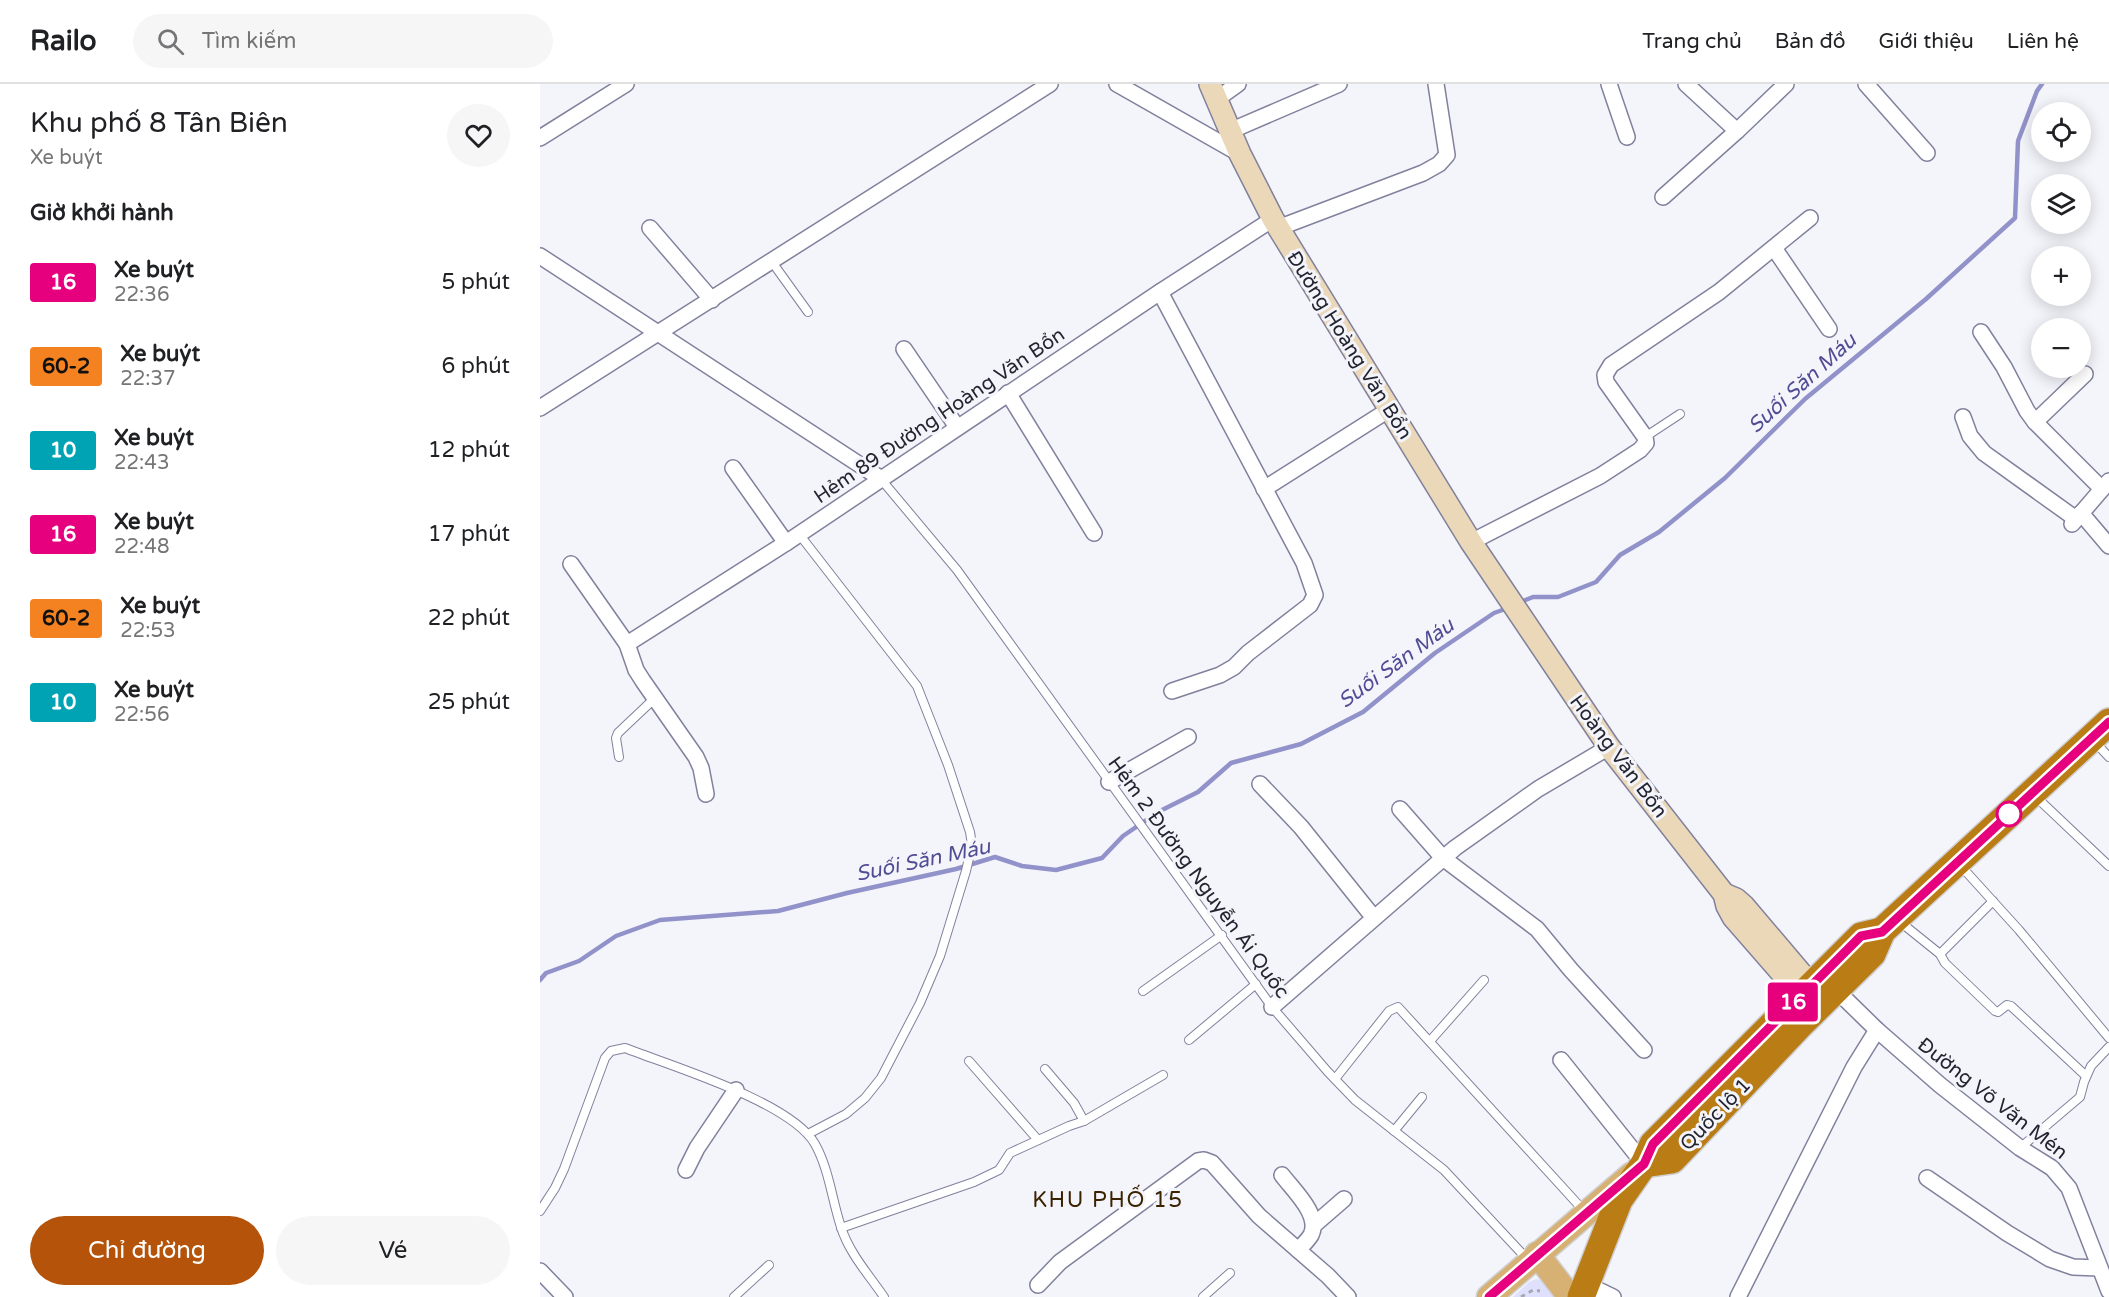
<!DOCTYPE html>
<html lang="vi">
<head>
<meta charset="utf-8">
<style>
  body { margin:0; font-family:"Varela Round",sans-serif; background:#f6f6f6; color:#202124; height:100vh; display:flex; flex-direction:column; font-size:22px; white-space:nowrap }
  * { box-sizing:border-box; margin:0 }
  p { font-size:20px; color:#757577 }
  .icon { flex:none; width:33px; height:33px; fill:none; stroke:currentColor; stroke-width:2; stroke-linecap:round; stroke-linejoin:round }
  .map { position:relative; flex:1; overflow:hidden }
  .details { display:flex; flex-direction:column; background:#fff; width:540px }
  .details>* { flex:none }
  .badge { padding:0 12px; border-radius:4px; font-size:21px; line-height:39px }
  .tools { position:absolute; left:1491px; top:18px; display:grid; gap:12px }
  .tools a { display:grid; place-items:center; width:60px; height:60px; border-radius:50%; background:#fff; box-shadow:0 3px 15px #0003; font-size:30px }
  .map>.badge { position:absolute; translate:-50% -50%; box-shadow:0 0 0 3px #fff }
  h2 { padding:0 30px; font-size:22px; line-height:54px }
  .round { display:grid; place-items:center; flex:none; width:63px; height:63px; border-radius:32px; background:#f6f6f6 }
  .head { display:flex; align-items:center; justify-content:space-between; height:102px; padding:0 30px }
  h1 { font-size:28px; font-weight:600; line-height:45px }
  .button { display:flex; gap:12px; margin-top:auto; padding:12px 30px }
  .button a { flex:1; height:69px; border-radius:36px; background:#b45309; color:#fff; font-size:24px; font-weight:600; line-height:69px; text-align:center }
  .button a+a { background:#f6f6f6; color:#202124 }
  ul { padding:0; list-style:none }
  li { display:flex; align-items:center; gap:18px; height:84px; padding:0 30px }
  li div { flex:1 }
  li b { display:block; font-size:22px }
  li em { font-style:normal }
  li .badge { min-width:66px; font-weight:700; text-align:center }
  header { display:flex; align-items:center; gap:36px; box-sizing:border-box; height:84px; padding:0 30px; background:#fff; border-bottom:2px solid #e0e0e0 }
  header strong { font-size:28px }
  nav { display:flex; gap:33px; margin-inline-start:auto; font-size:21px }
  .search { width:420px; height:54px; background:#f6f6f6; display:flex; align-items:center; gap:15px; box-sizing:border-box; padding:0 21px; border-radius:33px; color:#757577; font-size:22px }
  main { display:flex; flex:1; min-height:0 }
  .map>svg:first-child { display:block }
</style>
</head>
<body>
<header>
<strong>Railo</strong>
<div class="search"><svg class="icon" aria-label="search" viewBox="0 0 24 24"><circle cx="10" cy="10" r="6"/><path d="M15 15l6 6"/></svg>Tìm kiếm</div>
<nav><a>Trang chủ</a><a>Bản đồ</a><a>Giới thiệu</a><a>Liên hệ</a></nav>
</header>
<main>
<section class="details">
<div class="head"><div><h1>Khu phố 8 Tân Biên</h1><p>Xe buýt</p></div><a class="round"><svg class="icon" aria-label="heart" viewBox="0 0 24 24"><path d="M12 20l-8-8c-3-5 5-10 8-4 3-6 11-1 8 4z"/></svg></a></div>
<h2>Giờ khởi hành</h2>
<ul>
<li><span class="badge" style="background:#e6007e;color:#fff">16</span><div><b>Xe buýt</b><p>22:36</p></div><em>5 phút</em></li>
<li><span class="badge" style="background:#f58220;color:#111">60-2</span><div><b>Xe buýt</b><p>22:37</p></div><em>6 phút</em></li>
<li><span class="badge" style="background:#00a3b4;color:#fff">10</span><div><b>Xe buýt</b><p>22:43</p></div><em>12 phút</em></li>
<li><span class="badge" style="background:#e6007e;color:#fff">16</span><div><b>Xe buýt</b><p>22:48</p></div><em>17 phút</em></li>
<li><span class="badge" style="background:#f58220;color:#111">60-2</span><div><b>Xe buýt</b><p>22:53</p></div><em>22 phút</em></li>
<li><span class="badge" style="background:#00a3b4;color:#fff">10</span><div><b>Xe buýt</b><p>22:56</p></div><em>25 phút</em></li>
</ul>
<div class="button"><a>Chỉ đường</a><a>Vé</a></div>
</section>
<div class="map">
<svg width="1569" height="1213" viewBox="0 0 1569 1213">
  <rect width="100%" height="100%" fill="#f4f4fb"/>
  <!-- green -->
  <polygon fill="#dfe0fe" points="996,1195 1004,1197 1014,1213 973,1213 989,1198"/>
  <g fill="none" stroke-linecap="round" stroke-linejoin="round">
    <!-- stream -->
    <g stroke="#9292ca" stroke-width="4.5">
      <polyline points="978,519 993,513 1018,513 1056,498 1080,471 1119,448 1185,394 1265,315 1386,215 1475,134 1478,57 1497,7 1502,0"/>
      <polyline points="0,896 6,889 39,877 76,852 120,836 238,827 307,809 416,785 455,773 482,782 516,786 562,774 583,752 618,728 658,708 691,679 761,660 823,628 895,569 954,529 968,524"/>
    </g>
    <defs>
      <g id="lane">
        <polyline points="232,178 268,228"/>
        <polyline points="1105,353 1140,330"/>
        <polyline points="340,394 417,486 732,923 788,988 815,1016 904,1086 988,1176"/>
        <polyline points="259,450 377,602 408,681 430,748 432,761 426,787 400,872 380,919 341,994 325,1014 306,1030 268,1050"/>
        <polyline points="1554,657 1569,673"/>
        <polyline points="79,673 76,654 78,649 115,614"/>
        <polyline points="1495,712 1569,782"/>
        <polyline points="1420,781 1479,846 1569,954"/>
        <polyline points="1359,837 1400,870 1405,879 1455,927 1458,928 1467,921 1471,922 1546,992"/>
        <polyline points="1400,870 1453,817"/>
        <polyline points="603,907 682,851"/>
        <polyline points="649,956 716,900"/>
        <polyline points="890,957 944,896"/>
        <polyline points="429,977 498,1056"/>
        <polyline points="795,995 849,927 858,923 1045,1128"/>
        <polyline points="544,1037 623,991"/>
        <polyline points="854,1047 882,1013"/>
        <polyline points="1480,1064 1540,1013 1544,998 1551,982 1569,963"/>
        <path d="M0,1127L15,1104L24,1085L65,974L71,967L85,964C131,982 251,1018 275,1060C289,1085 292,1116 301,1143C309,1169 329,1191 344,1213"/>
        <polyline points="301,1144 434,1098 459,1086 470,1069 529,1042 544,1037 534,1019 505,985"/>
        <polyline points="194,1213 229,1181"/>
        <polyline points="663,1213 690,1189"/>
      </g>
      <g id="street">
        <polyline points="577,0 700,70"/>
        <polyline points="1069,0 1087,53"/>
        <polyline points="1146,0 1197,47"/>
        <polyline points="1326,0 1387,69"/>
        <polyline points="677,15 698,0"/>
        <polyline points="690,47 799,0"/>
        <polyline points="0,54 86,0"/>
        <polyline points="1123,113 1197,47 1246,0"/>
        <polyline points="110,144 172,216"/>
        <polyline points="738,144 883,89 899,80 907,71 896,0"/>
        <polyline points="1234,164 1289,245"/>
        <polyline points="0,172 340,394"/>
        <polyline points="620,208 764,479 775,511 770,521 708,569 694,583 680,591 632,607"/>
        <polyline points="1441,248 1464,283 1487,327 1495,338 1562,405"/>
        <polyline points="364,265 417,343"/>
        <polyline points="468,309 554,449"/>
        <polyline points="0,324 510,0"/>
        <polyline points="1423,333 1430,352 1444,369 1536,435"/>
        <polyline points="1495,338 1545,290"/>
        <polyline points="193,384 246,459"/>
        <polyline points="724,405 850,325"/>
        <polyline points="1541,429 1569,462"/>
        <polyline points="1532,440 1569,397"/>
        <polyline points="931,458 1060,392 1100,366 1106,359 1105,353 1066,298 1065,291 1071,281 1179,208 1270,134"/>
        <polyline points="31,480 87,560 96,586 103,597 156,673 161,684 166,710"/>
        <polyline points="87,560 246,459 620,208 733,135"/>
        <polyline points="569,698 648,653"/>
        <polyline points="720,700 761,743 834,834"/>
        <polyline points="860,725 903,774 997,845 1031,886 1104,966"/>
        <polyline points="1292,902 1337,946 1400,1001 1480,1064 1512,1084 1529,1104 1569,1207"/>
        <polyline points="732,923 915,764 998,705 1069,663"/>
        <polyline points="1021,976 1104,1080"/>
        <polyline points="146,1086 157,1064 196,1006"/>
        <path d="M742,1091C753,1106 781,1131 771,1151C768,1156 763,1161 758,1166"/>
        <polyline points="1387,1094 1467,1149 1510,1175 1533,1183 1559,1184"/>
        <polyline points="774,1141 804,1115"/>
        <polyline points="0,1187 25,1213"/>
        <polyline points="1046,1200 1073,1213"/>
        <polyline points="498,1201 520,1178 658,1077 664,1076 672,1079 719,1132 788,1192 808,1213"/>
        <polyline points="1198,1213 1314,983 1337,946"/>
      </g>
      <g id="secondary">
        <polyline points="670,0 700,70 733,135 931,458 1069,663 1184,810 1187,822 1193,833 1261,911"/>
        <polyline points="1184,810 1196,815 1204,822 1271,901"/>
      </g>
      <g id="primary">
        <polyline points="997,1170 1030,1213"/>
        <polyline points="949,1213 1091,1091"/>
      </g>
      <g id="highway">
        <polyline points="1104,1080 1132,1076 1260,941 1332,870 1342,847 1569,638"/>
        <polyline points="1041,1213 1079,1116 1104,1080 1113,1060 1321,852 1342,847"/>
      </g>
    </defs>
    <!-- lane casing -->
    <use href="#lane" stroke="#81819d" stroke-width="10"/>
    <!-- street casing -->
    <use href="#street" stroke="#81819d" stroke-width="18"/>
    <!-- secondary casing -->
    <use href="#secondary" stroke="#81819d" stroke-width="24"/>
    <!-- primary casing -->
    <use href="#primary" stroke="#cfcfd2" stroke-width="27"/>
    <!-- highway casing -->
    <use href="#highway" stroke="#cfcfd2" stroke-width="30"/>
    <!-- path -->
    <polyline stroke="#a7a7b0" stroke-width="3" stroke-dasharray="4.5 4.5" stroke-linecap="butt" points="981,1213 993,1206 1000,1207"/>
    <!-- lane -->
    <use href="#lane" stroke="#fff" stroke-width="8"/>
    <!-- street -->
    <use href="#street" stroke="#fff" stroke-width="15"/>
    <!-- secondary -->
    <use href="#secondary" stroke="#ead8b9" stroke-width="21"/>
    <!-- primary -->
    <use href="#primary" stroke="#d6b173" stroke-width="24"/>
    <!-- highway -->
    <use href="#highway" stroke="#ba7d16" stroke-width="27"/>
  </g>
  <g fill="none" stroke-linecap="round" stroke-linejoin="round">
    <defs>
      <polyline id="line" points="949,1213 1104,1080 1113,1060 1321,852 1342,848 1569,638"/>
    </defs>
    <!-- line casing -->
    <use href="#line" stroke="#fff" stroke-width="14"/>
    <!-- line -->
    <use href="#line" stroke="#e6007e" stroke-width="9"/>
  </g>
  <!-- markers -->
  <circle fill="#fff" stroke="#e6007e" stroke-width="3" cx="1469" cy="730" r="12"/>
  <g text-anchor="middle" stroke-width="6" stroke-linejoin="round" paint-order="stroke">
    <!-- street labels -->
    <g font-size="20" fill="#252531" stroke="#f4f4fb">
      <text transform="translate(810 261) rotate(58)" y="7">Đường Hoàng Văn Bổn</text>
      <text transform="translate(399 331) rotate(-34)" y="7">Hẻm 89 Đường Hoàng Văn Bổn</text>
      <text transform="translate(1079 672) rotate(53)" y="7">Hoàng Văn Bổn</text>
      <text transform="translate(659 793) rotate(54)" y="7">Hẻm 2 Đường Nguyễn Ái Quốc</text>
      <text transform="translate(1453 1014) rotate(38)" y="7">Đường Võ Văn Mén</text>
      <text transform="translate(1175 1030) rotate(-46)" y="7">Quốc lộ 1</text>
    </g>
    <!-- water labels -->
    <g font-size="21" font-style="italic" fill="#514d94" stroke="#f4f4fb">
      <text transform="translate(1262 299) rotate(-42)" y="7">Suối Săn Máu</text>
      <text transform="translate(856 579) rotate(-36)" y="7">Suối Săn Máu</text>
      <text transform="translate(383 776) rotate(-12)" y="7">Suối Săn Máu</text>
    </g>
    <!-- quarter labels -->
    <g font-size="22" letter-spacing="1.5" fill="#3b2300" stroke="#f4f4fb">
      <text x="568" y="1123">KHU PHỐ 15</text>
    </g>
  </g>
</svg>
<div class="tools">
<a><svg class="icon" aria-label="locate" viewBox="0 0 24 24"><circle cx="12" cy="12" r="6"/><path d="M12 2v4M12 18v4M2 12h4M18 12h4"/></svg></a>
<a><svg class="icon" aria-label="layers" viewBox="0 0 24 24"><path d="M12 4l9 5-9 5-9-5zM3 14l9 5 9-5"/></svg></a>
<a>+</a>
<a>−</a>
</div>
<b class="badge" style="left:1253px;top:918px;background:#e6007e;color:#fff">16</b>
</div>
</main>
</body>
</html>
